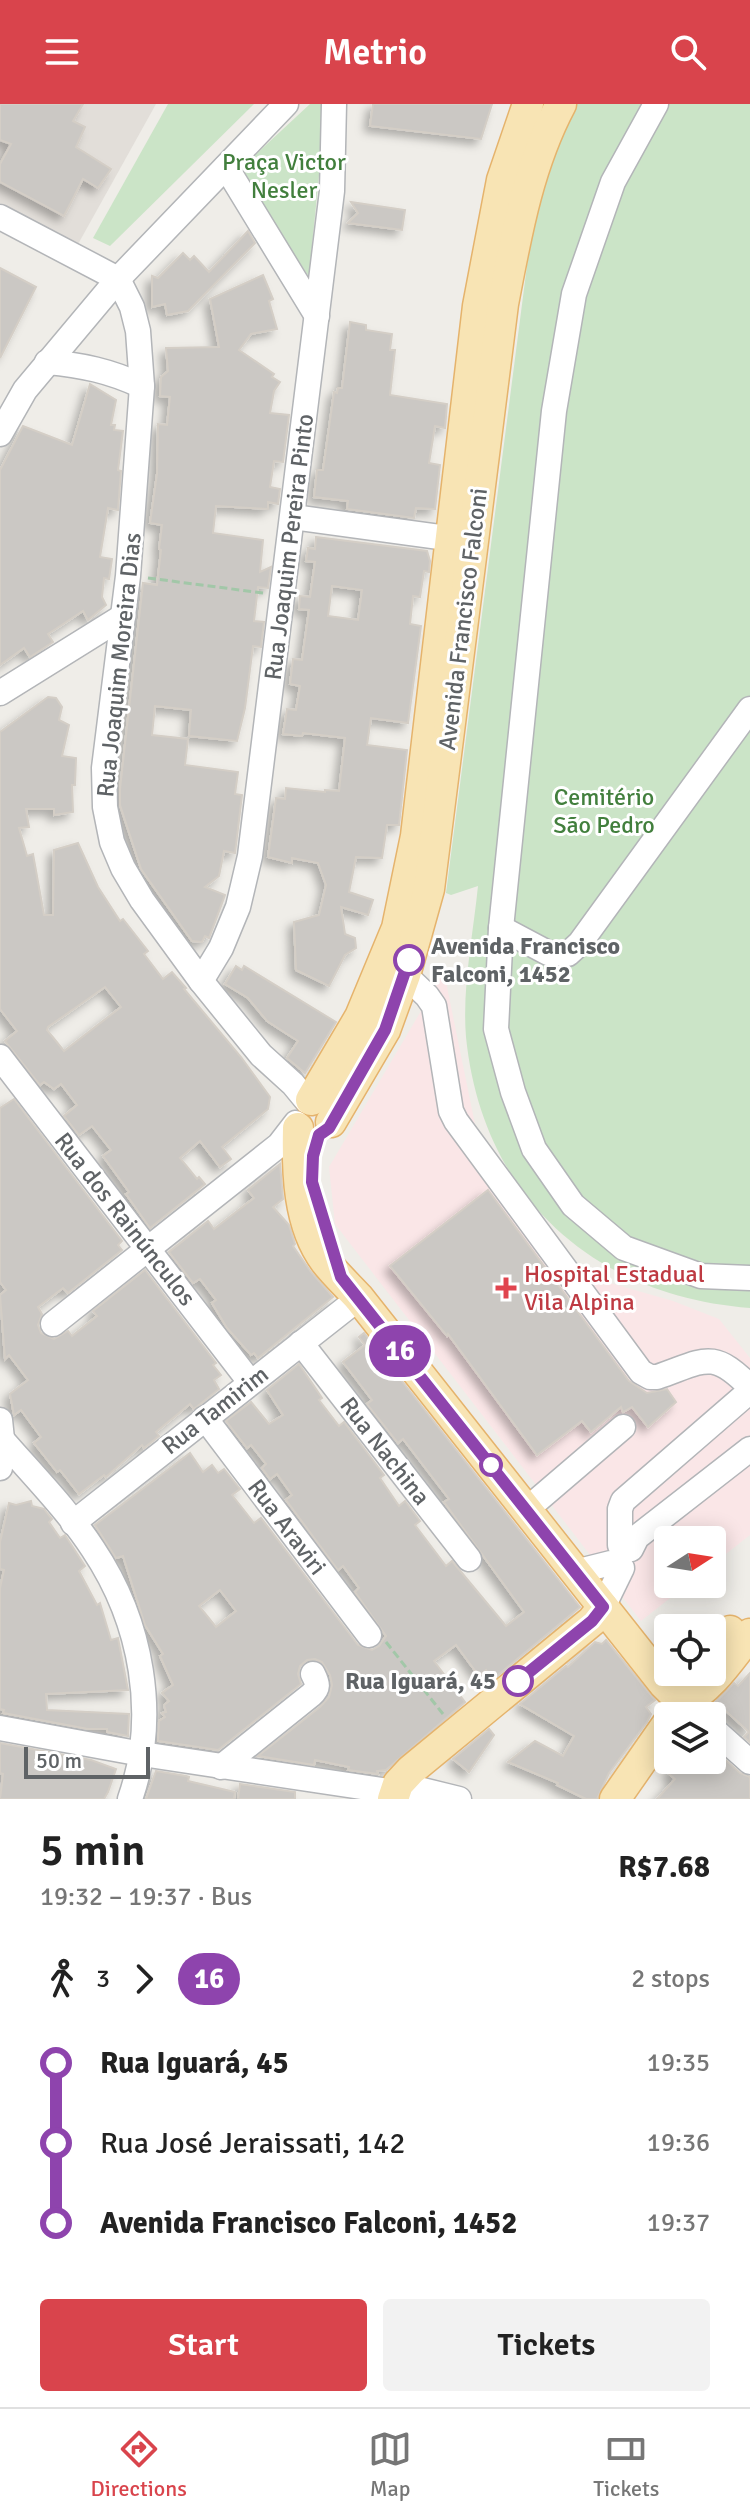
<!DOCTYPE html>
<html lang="en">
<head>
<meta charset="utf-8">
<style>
  body { margin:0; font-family:Signika,sans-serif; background:#f2f2f2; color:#222; height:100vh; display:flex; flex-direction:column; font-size:30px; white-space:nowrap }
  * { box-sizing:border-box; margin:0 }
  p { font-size:26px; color:#767676 }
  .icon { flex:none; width:44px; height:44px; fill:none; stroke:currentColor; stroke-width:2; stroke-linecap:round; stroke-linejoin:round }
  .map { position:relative; height:1695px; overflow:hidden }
  .sheet { display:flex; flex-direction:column; background:#fff; flex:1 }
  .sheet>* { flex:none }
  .badge { padding:0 16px; border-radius:26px; font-size:28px; line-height:52px }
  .needle { width:52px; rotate:78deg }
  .buttons { position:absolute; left:654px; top:1422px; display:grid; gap:16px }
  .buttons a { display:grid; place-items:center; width:72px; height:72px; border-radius:8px; background:#fff; box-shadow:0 4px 20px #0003; font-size:40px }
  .scale { position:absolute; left:24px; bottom:20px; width:126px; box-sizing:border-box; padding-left:8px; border:4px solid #5f6366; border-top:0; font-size:22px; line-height:28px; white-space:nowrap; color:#5f6366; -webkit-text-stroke:6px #fff; paint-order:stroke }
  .map>.badge { position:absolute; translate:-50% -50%; box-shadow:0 0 0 4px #fff }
  .legs { display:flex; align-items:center; gap:12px; height:88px; padding:0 40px; font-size:26px }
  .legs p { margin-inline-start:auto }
  .headline { display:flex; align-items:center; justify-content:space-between; height:136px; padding:0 40px }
  h1 { font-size:44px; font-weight:600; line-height:60px }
  .action { display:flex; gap:16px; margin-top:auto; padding:16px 40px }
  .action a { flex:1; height:92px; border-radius:8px; background:#d9444c; color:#fff; font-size:32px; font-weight:600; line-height:92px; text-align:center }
  .action a+a { background:#f2f2f2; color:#222 }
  ul { padding:0 40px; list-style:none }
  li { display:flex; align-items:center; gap:28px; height:80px; font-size:30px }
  li i { display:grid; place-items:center; width:12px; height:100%; margin:0 10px; background:currentColor }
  li i::after { content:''; width:20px; height:20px; margin:-10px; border:6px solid; border-radius:50%; background:#fff }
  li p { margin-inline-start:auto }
  li:first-child i { background:linear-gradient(#0000 50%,currentColor 0) }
  li:last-child i { background:linear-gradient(currentColor 50%,#0000 0) }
  header { display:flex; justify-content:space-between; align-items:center; height:104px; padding:0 40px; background:#d9444c; color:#fff; font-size:36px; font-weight:600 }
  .dock { display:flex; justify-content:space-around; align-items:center; height:112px; border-top:2px solid #e0e0e0; background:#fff; font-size:22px; color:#767676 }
  .dock a { display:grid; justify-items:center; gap:4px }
  .dock .active { color:#d9444c }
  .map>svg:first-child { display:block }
</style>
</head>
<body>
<header><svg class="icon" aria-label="menu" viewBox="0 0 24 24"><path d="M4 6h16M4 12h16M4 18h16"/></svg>Metrio<svg class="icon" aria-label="search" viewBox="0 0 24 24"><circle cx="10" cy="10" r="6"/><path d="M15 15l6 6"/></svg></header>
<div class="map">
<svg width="750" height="1695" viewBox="0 0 750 1695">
  <defs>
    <filter id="shadow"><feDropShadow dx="-5.5" dy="5.5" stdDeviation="4" flood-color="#0004"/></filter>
  </defs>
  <rect width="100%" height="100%" fill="#efede8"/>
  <!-- education -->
  <polygon fill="#e2ded9" points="0,0 156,0 77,142 0,99"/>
  <!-- medical -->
  <polygon fill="#fae6e7" points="444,868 477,1030 582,1171 673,1197 719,1215 750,1254 750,1431 712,1461 712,1436 668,1436 668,1480 688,1480 641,1517 335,1120 329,1063"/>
  <!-- green -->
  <g fill="#cbe4c7">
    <polygon points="168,0 254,0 110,142 93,134"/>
    <polygon points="310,0 326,0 309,173 239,66"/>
    <path d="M575,0H750V1204C593,1192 482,1092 466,933C462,884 473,831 478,782L451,791L446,789L532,123L543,79Z"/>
  </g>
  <!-- building -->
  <g fill="#cbc8c4" stroke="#d4cec6" stroke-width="2" fill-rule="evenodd" filter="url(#shadow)">
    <polygon points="0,0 83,0 73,17 85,23 76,43 111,65 98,84 83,75 64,112 0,78 0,60 11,40 0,36"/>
    <polygon points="373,0 492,0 481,35 370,22"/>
    <polygon points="351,98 405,106 402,126 348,119 358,109"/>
    <polygon points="248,127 255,139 188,207 167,211 165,200 152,203 152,172 158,174 183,149 190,156 194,152 209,168"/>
    <polygon points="0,164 36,183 0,254"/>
    <polygon points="263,171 273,195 269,197 277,225 251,230 239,246 274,270 272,273 280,278 274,287 270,309 289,311 283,358 274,357 270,383 280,385 278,400 268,398 268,405 216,402 213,429 263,436 260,468 271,463 268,484 258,483 254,517 264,518 261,543 253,542 245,604 237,637 189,632 191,606 155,602 152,631 188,635 185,661 238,668 235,690 242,691 235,749 224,747 219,772 205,783 225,791 209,834 205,832 202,838 192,837 141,765 120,701 120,685 143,479 157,481 161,446 159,445 162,421 150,419 157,370 158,320 167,321 170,293 160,292 161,273 168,267 166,244 219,243 210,195"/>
    <polygon points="350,218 366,221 366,226 392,230 390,246 395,246 390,291 447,300 445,324 435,322 429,359 440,361 435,405 416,404 414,414 347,405 348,397 314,393 317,366 323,366 334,288 337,289 338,284 342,284"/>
    <polygon points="90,280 116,296 111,321 115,321 114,326 123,327 118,366 121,367 118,406 108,404 100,453 112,455 109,475 104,474 102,493 106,501 88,516 83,507 48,530 53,538 30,553 24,544 0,561 0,366 23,322 72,341"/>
    <path d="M316,433L427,447L430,457L429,468L424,467L420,493L413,492L410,520L421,522L408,619L371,614L367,641L407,646L399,721H387L382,754L356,753L349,788L373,796L368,811L341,803L345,830L355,834L356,844L345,851L329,882L296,866L294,818L319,811L326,781L318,759L292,754V759L268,753L276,694L285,695L286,684L325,688V686L339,687L345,634L303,629L302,632L283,630L287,605L296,606L300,582L290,580L293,555L302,556L309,506L299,505L300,492L310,493L315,458L306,457L308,444L315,445ZM332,482L362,486L358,516L328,512Z"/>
    <path d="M48,593L56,594L62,603L59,616L69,621L62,652L76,654L75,681H72L73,708L54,711V705H26L29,723L19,724L27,752L33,750L44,811H53L54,746L78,739L98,783L120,817L123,815L148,847L144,850L163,875L172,868L186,884L184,885L241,953L270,993L268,1005L222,1043L231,1055L220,1063L200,1037L180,1054L197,1075L199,1073L205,1080L150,1124L126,1090L129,1088L103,1052L111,1046L92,1022L79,1031L64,1012L77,1001L61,980L54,985L44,978L40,981L5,937L17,927L0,905V628ZM105,883L121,903L64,947L47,926L48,923Z"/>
    <polygon points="236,862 242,866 244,862 336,918 305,969 287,954 298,937 267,917 248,894 225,880"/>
    <polygon points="14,995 122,1137 118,1141 122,1146 68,1189 63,1184 38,1203 42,1210 38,1221 41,1229 54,1235 68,1227 72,1232 97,1212 93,1207 145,1166 216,1259 213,1261 221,1271 214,1276 219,1285 194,1305 190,1300 156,1328 159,1332 144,1344 142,1341 106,1373 104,1371 79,1390 60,1366 57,1368 34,1339 41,1333 21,1306 14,1311 10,1290 28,1276 9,1251 5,1255 0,1191 6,1186 0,1178 0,1004"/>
    <polygon points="280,1060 283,1095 273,1103 289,1121 295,1140 293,1142 311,1168 333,1193 258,1254 254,1249 251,1251 227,1224 212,1199 216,1196 200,1175 193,1179 169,1148 208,1117 214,1125 254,1094 248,1086"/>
    <polygon points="488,1086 629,1277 647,1289 667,1285 676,1298 648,1323 632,1303 623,1308 621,1303 591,1328 582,1317 537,1351 448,1230 447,1232 390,1162"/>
    <path d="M364,1229L580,1503L493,1575L486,1566L479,1572L456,1541L434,1557L465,1598L386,1666L377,1667L378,1670L348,1666L349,1663L315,1656L314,1661L258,1652L320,1603L329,1593L332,1581L330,1571L322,1558L315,1555L307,1556L300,1562L298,1570L301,1580L218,1646L158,1637L159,1617L165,1613L162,1609L166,1608L164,1601L169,1597L162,1589L173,1581L160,1552L163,1550L145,1521L123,1452L116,1454L95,1421L190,1349L203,1368L212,1361L218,1369L224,1365L240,1385L232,1391L254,1419L261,1414L358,1541L372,1546L379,1542L386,1532L355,1488L359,1484L343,1462L338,1466L286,1396L292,1391L277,1370L270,1375L262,1364L266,1360L251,1341L247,1344L226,1317L251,1298L269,1320L283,1311L267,1286L299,1260L322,1294L319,1296L339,1322L344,1318L384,1371L380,1374L399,1402L405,1397L420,1417L415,1421L446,1462L452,1457L506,1522L524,1508L444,1398L449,1395L403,1335L398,1339L367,1300L372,1296L343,1258L365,1241L359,1233ZM220,1486L236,1507L216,1523L199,1502Z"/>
    <polygon points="31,1397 32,1402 44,1405 47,1409 52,1415 49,1418 60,1434 65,1431 85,1462 79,1467 97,1501 100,1499 111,1536 118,1534 128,1586 46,1590 47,1606 129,1610 128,1632 107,1628 107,1625 88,1625 3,1609 4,1606 0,1605 0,1484 4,1466 0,1465 0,1438 9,1399 16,1401"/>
    <polygon points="606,1536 655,1596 646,1603 651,1610 647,1618 609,1669 597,1695 586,1695 557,1681 558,1679 508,1658 535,1637 563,1652 574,1632 520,1600 566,1562 568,1563 595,1538 602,1540"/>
    <polygon points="750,1569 750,1638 744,1633 749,1628 716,1598 734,1579 738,1582"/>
    <polygon points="489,1625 494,1631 469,1668 453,1655"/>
    <polygon points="0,1639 91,1656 116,1665 108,1688 104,1695 0,1695 3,1670 0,1669"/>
    <polygon points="712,1644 740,1669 750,1673 750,1695 657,1695 675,1675 668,1669 682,1656 712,1656"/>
    <polygon points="156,1667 186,1672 189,1673 188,1677 235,1688 234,1695 146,1695"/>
    <polygon points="240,1680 295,1688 295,1695 238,1695"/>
  </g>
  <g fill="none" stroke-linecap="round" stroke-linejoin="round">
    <defs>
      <g id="minor">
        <polyline points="656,0 613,78 574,190 554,307 501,824 496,925 513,988 534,1045 573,1101 624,1144 701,1172 750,1174"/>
        <polyline points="226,63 317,212"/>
        <polyline points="0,113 118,175"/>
        <polyline points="118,175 132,203 138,227 142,282 128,472 104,664 105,703 112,738 123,764 142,796 201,877 261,951 293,980 307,997"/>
        <path d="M47,258C82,261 110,267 142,282"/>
        <polyline points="0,330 25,286 118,175 286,0"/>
        <polyline points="293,413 469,437"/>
        <polyline points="0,589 122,513"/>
        <polyline points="501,824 548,849 568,850 580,839 750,605"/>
        <path d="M405,871L427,892L434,902L451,1007L456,1017L641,1268L650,1273H657C704,1257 712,1244 750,1283"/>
        <polyline points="201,877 221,844 238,803 250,752 332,87 334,0"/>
        <polyline points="0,953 250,1278"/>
        <polyline points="53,1220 279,1041 296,1019"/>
        <polyline points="301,1239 469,1455"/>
        <polyline points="205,1314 369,1531"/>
        <polyline points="0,1316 2,1335 0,1364"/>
        <path d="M0,1333C31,1369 67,1405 93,1445C142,1518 159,1612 130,1695"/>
        <polyline points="526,1406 623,1323"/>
        <polyline points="73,1419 359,1194"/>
        <polyline points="620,1441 620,1405 623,1397 750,1287"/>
        <polyline points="631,1445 637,1433 750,1345"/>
        <polyline points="575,1468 611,1459"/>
        <polyline points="603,1503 622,1464"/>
        <polyline points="0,1624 142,1650 395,1688"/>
        <polyline points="712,1624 750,1658"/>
        <path d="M221,1663L311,1591C319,1584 318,1580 313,1570"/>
        <polyline points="398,1680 459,1695"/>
      </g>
      <g id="major">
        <polyline points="311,996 360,913 397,824 416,732 478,202 502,76 528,0"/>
        <path d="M331,1018L385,926L405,871L429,785L503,200C516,132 528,62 561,0"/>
        <path d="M298,1024C297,1067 298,1121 325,1157C335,1170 348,1182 359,1194L664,1580L683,1599"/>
        <polyline points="712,1535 730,1527"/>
        <path d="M683,1599C712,1584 730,1555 750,1530"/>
        <polyline points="393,1695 398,1680 411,1666 592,1517 603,1503"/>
        <polyline points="615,1695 668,1619"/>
      </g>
    </defs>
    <!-- minor casing -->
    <use href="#minor" stroke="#b3b5b8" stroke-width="27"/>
    <!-- major casing -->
    <use href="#major" stroke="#e5b36c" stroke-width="33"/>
    <!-- path -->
    <g stroke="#a2c7a8" stroke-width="3" stroke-dasharray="8 4" stroke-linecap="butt">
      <polyline points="148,474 263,489"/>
      <polyline points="386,1538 443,1610"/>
    </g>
    <!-- minor -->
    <use href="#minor" stroke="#fff" stroke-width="24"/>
    <!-- major -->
    <use href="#major" stroke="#f8e4b4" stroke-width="30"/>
  </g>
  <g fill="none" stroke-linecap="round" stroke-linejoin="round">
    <defs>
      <polyline id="line-1" points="409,856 385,926 329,1024 319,1031 313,1052 312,1078 341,1173 603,1503 592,1517 518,1577"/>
    </defs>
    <!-- line-1 casing -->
    <use href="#line-1" stroke="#fff" stroke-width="18"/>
    <!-- line-1 -->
    <use href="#line-1" stroke="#8e44ad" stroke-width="12"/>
  </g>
  <!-- markers -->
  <g fill="#fff" stroke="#8e44ad" stroke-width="4">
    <circle cx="409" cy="856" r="14"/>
    <circle cx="491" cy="1361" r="10"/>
    <circle cx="518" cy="1577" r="14"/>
  </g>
  <path fill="#e0444e" stroke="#fff" stroke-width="3" d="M502 1172h8v8h8v8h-8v8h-8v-8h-8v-8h8z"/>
  <g text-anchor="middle" stroke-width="6" stroke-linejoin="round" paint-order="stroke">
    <!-- park labels -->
    <g font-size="24" fill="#427f3d" stroke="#fff">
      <text x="284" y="66">Praça Victor<tspan x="284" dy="28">Nesler</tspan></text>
      <text x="604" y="701">Cemitério<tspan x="604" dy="28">São Pedro</tspan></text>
    </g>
    <!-- street labels -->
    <g font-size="24" fill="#5f6366" stroke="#fff">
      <text transform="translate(289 443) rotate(-83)" y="8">Rua Joaquim Pereira Pinto</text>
      <text transform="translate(463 515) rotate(-83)" y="8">Avenida Francisco Falconi</text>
      <text transform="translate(119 561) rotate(-84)" y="8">Rua Joaquim Moreira Dias</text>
      <text transform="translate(125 1115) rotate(52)" y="8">Rua dos Rainúnculos</text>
      <text transform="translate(215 1306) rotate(-38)" y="8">Rua Tamirim</text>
      <text transform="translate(385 1347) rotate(52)" y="8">Rua Nachina</text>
      <text transform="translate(287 1423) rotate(53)" y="8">Rua Araviri</text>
    </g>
    <!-- stop labels -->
    <g font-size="24" font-weight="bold" fill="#5f6366" stroke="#fff" text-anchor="start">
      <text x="431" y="850">Avenida Francisco<tspan x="431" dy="28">Falconi, 1452</tspan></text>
      <text x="496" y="1585" text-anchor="end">Rua Iguará, 45</text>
    </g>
    <!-- health labels -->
    <g font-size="24" fill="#be3a42" stroke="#fff" text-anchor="start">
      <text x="524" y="1178">Hospital Estadual<tspan x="524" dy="28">Vila Alpina</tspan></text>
    </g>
  </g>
</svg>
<div class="buttons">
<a><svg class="needle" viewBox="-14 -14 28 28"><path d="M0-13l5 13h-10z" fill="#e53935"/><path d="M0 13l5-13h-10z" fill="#767676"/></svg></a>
<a><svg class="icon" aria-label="locate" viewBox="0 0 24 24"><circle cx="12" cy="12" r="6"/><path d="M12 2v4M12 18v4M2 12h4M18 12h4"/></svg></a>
<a><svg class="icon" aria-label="layers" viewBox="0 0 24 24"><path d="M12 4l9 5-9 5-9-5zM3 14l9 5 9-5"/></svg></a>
</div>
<div class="scale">50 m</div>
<b class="badge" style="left:400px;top:1247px;background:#8e44ad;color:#fff">16</b>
</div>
<section class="sheet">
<div class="headline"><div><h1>5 min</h1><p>19:32 – 19:37 · Bus</p></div><b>R$7.68</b></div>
<div class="legs"><svg class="icon" aria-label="walk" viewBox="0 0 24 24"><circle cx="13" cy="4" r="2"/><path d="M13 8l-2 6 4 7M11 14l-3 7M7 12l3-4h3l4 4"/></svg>3<svg class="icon" aria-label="forward" viewBox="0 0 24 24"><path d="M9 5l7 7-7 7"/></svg><b class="badge" style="background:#8e44ad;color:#fff">16</b><p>2 stops</p></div>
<ul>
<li><i style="color:#8e44ad"></i><b>Rua Iguará, 45</b><p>19:35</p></li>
<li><i style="color:#8e44ad"></i><span>Rua José Jeraissati, 142</span><p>19:36</p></li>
<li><i style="color:#8e44ad"></i><b>Avenida Francisco Falconi, 1452</b><p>19:37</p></li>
</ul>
<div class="action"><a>Start</a><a>Tickets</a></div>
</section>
<nav class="dock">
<a class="active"><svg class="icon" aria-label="directions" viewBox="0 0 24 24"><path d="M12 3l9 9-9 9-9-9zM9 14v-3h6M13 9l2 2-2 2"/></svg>Directions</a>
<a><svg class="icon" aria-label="map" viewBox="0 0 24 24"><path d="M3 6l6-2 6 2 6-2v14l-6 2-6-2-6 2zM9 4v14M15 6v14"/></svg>Map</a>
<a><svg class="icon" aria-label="tickets" viewBox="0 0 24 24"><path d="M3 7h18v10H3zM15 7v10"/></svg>Tickets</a>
</nav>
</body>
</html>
